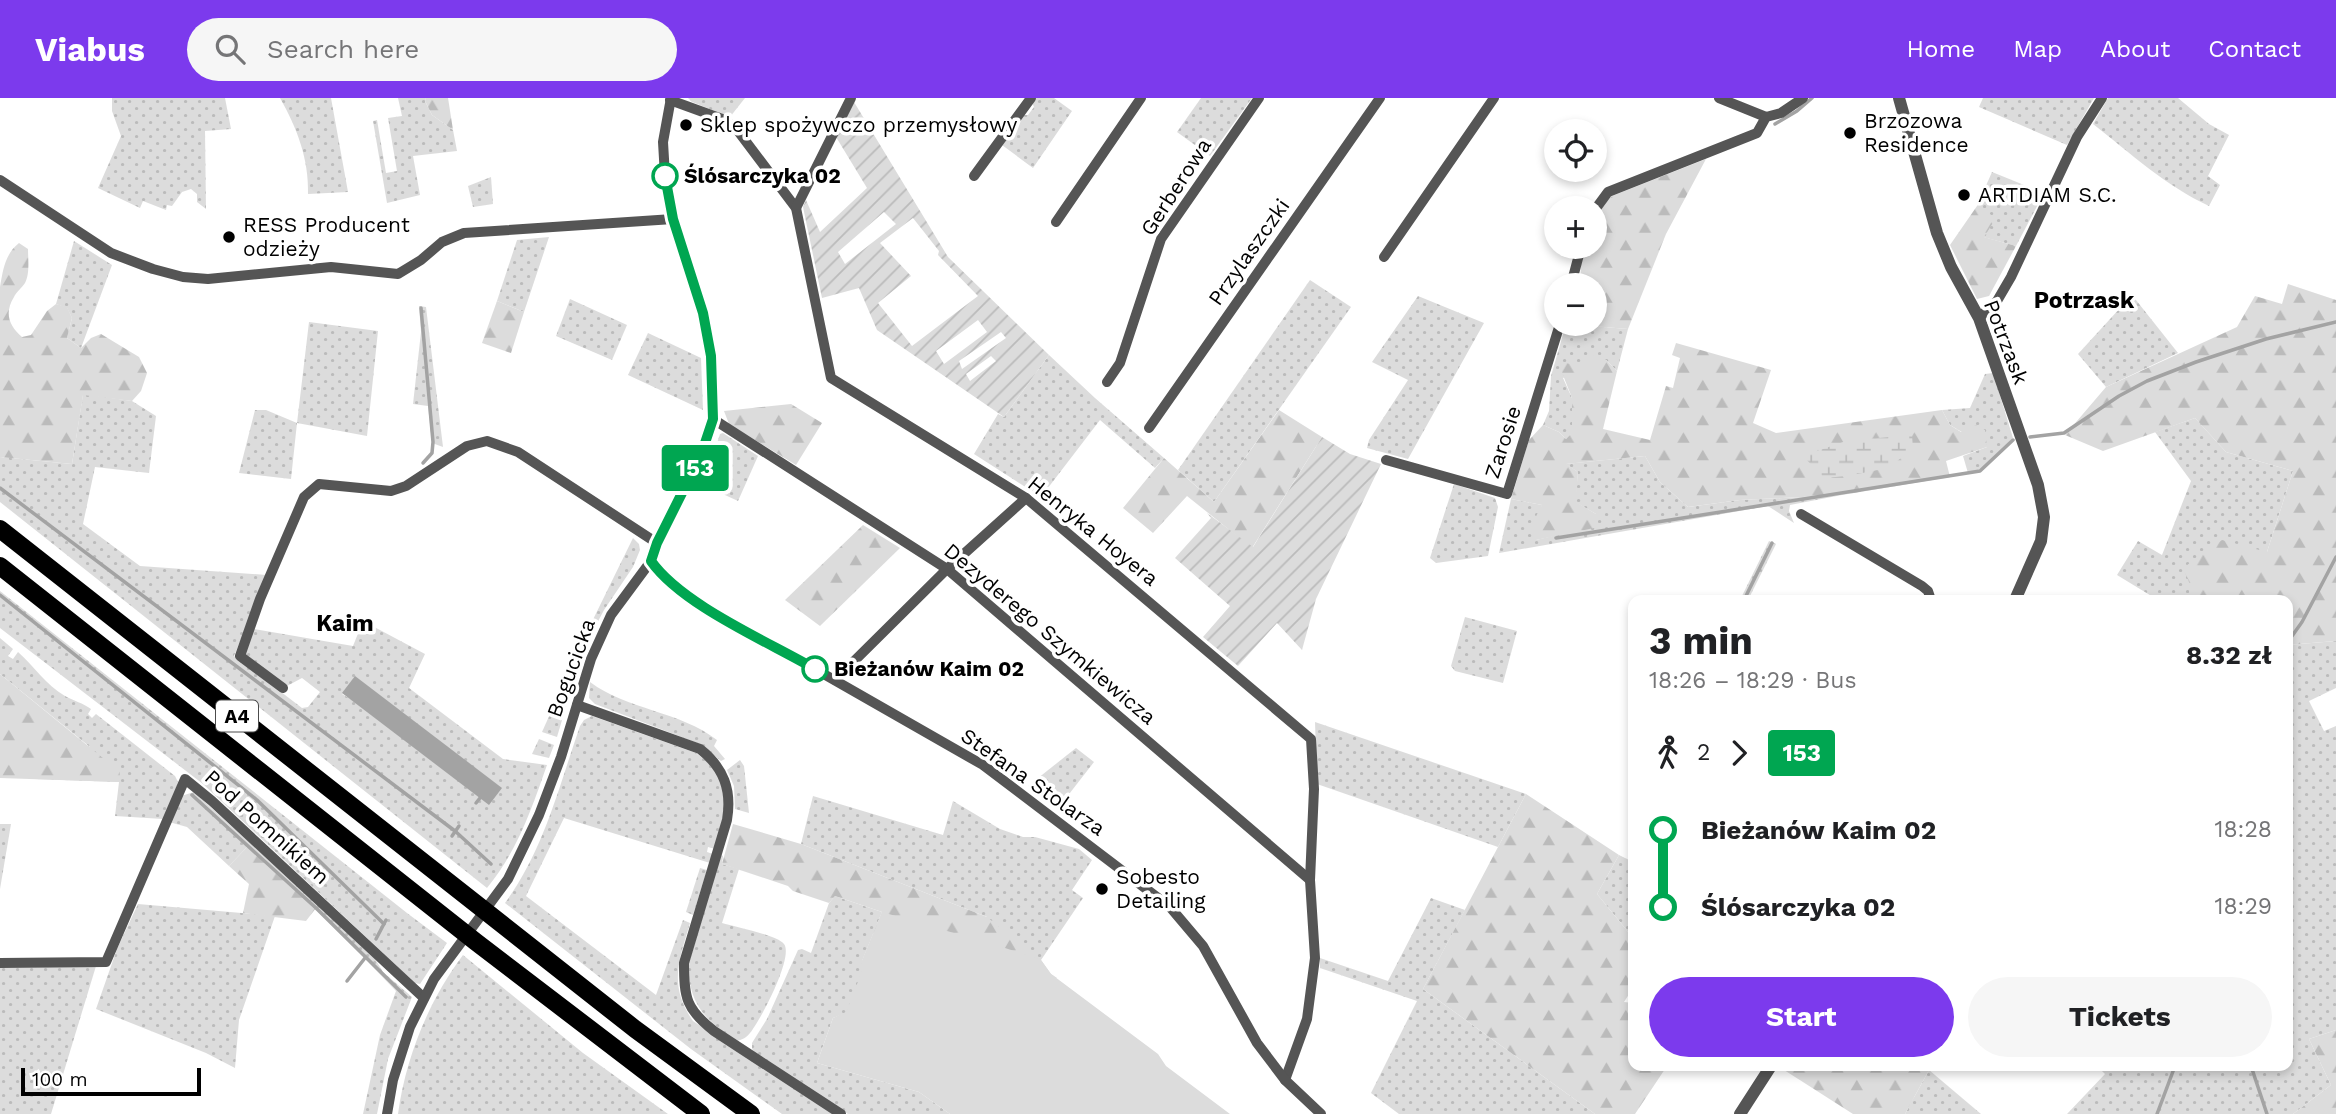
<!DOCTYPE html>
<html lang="en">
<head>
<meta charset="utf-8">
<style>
  body { margin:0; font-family:"Work Sans",sans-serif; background:#f6f6f6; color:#202124; height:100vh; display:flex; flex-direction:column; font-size:26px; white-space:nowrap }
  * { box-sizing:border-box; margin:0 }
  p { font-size:23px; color:#757577 }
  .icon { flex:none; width:38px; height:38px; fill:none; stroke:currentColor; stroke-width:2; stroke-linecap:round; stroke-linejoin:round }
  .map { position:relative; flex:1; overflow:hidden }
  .sheet { position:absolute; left:1628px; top:497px; width:665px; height:476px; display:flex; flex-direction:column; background:#fff; border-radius:14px; box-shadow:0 4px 10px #0003 }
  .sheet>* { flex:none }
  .badge { padding:0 14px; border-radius:5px; font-size:24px; line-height:46px }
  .buttons { position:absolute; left:1544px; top:21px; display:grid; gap:14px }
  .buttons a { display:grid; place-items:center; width:63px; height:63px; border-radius:50%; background:#fff; box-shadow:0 4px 10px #0003; font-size:35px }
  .scale { position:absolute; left:21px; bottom:18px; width:180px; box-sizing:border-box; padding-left:7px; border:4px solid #000; border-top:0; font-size:19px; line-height:24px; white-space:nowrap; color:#000; -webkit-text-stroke:5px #fff; paint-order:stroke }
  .map>.badge { position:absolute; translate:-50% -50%; box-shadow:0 0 0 4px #fff }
  .legs { display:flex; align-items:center; gap:10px; height:77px; padding:0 21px; font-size:23px }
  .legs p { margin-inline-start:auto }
  .summary { display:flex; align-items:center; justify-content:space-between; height:119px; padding:0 21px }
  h1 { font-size:38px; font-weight:700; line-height:52px }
  .cta { display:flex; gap:14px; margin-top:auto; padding:14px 21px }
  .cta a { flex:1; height:80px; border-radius:42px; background:#7c3aed; color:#fff; font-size:28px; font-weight:700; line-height:80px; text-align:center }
  .cta a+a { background:#f6f6f6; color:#202124 }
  ul { padding:0 21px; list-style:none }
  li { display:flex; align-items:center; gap:24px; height:77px; font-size:26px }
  li i { display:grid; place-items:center; width:10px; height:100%; margin:0 9px; background:currentColor }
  li i::after { content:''; width:18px; height:18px; margin:-9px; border:5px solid; border-radius:50%; background:#fff }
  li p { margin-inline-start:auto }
  li:first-child i { background:linear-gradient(#0000 50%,currentColor 0) }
  li:last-child i { background:linear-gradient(currentColor 50%,#0000 0) }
  header { display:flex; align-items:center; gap:42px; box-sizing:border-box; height:98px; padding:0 35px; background:#7c3aed; color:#fff }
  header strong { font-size:33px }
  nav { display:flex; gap:38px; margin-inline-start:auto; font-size:24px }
  .search { width:490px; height:63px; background:#f6f6f6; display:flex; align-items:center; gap:18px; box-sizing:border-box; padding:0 24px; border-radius:38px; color:#757577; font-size:26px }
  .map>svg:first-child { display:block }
</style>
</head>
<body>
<header>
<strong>Viabus</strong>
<div class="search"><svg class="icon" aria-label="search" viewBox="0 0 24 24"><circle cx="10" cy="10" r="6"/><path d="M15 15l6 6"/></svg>Search here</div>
<nav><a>Home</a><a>Map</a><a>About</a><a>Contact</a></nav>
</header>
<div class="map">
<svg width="2336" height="1016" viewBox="0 0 2336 1016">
  <defs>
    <pattern id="grass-dots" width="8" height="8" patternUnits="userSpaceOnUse" patternTransform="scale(1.75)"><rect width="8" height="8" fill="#dcdcdc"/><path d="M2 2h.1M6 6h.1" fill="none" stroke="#bbb" stroke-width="1.8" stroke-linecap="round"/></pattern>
    <pattern id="forest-firs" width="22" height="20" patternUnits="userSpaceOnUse" patternTransform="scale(1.75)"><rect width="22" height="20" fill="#dcdcdc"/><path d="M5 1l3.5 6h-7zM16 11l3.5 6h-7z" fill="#bbb"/></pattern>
    <pattern id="wetland-marsh" width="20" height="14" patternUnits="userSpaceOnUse" patternTransform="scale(1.75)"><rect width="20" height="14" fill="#dcdcdc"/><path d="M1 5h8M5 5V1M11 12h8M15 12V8" fill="none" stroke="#bbb"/></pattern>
    <pattern id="garden-furrows" width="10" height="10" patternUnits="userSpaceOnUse" patternTransform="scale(1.75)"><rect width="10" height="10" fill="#dcdcdc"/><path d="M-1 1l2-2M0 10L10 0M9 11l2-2" fill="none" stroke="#bbb"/></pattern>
  </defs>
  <rect width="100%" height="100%" fill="#fff"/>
  <!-- grass -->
  <g fill="url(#grass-dots)" fill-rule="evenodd">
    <polygon points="112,0 225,0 231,31 205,33 206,111 197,104 197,96 191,91 182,94 172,108 167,107 166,112 143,103 140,110 98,90 121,38 112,13"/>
    <path d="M280,0H331L348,94L308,96C309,61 297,30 280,0Z"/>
    <polygon points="398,0 426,0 425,3 432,17 453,32 457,53 413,58 420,97 387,105 373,23 377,22 386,75 397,73 388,20 402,18"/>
    <polygon points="688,0 745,0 730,19 692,4"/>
    <polygon points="1035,0 1054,0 1072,13 1033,70 1002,47 1023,17 1028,17 1034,9 1032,4"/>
    <polygon points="1201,0 1252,0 1210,58 1177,34"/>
    <polygon points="1983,0 2094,0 2067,47 1979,9"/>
    <path d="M2108,0H2178L2209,26L2229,37L2208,78L2220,87L2209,108C2166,88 2130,55 2093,26Z"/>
    <polygon points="1992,74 2044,95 2016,148 1983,139 1977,108"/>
    <polygon points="491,79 493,106 473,109 468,88"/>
    <polygon points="549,139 524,214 497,203 517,142"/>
    <polygon points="74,143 112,167 81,250 67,240 72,220 67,210 56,206"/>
    <polygon points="1310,182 1351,209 1214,404 1178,372"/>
    <polygon points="2132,197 2178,255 2106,289 2078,256"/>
    <polygon points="1418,198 1484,225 1408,361 1367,350 1369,342 1408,282 1372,264"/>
    <polygon points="570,201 627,227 612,262 556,238"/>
    <polygon points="419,208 426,209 443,349 432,345 428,308 413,306 421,234"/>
    <polygon points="309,224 378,233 367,338 297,325 291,381 239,375 255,312 266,312 297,325"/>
    <polygon points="1566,226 1628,231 1617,273 1606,262 1563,280 1572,300 1573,335 1566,341 1559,334 1543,327 1549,313 1551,278"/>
    <polygon points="648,235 701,260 703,312 628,277"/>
    <polygon points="1049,257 1095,300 1164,360 1155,370 1100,322 1041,399 974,356 998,316 1004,319"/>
    <polygon points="1993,275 2013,340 1981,371 1968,375 1963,358 1987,349 1950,327 1942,312 1970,310 1985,276"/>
    <path d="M83,296L132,303L156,318L149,375L95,369L83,426L140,468L267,477L234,558L302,610L308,609L320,594L302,580L287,588L244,555L254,531L353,548L363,523L425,556L409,590L503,661L547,667C532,710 517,754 487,790L0,404V359L72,366ZM355,579L501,690L342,596Z"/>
    <polygon points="2195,320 2226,354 2293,373 2267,454 2189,484 2189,502 2158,502 2117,477 2138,443 2162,457 2191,383 2155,334"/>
    <polygon points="723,335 758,358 738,403 699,385 714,354 720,336"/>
    <polygon points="1645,358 1660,384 1688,409 1740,402 1842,397 1790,407 1789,413 1794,425 1768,408 1499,455 1511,401 1542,407 1536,442 1565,435 1596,416 1575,404 1578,374 1565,366"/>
    <polygon points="1454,386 1495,400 1498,409 1488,458 1436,465 1430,460"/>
    <polygon points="633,440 639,446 640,452 633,469 604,512 585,548 581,546"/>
    <polygon points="1769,443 1776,446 1748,502 1740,502"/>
    <polygon points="0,493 407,815 447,845 420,886 415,885 203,686 0,530"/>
    <polygon points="1465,519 1517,533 1503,585 1455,573 1451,568"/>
    <path d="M0,540L13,551L8,558L13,561L18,554C34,568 46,587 65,598C74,603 83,605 91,611L88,616L92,620L96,616L175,678L178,684L177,688L163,721L115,718L119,684L36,681L0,609L90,649L0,576Z"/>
    <polygon points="2336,543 2336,590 2309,603 2324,633 2336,628 2336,932 2309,941 2331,987 2293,1016 2067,1016 2105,976 2097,968 2287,968 2287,547"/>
    <polygon points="577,556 581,558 557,639 542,634"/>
    <path d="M590,584C627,612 680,613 717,642L714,648L725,661L721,663L700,646L595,606L589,600Z"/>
    <path d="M592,618L696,655L705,662L718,676L723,693L725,711L715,751L708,749L707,754L713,756L710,765L564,720L526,798L656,897L683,822L690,825C679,863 668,887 693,923L833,1016H782L691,951L505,805C544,752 559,688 580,628L584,622Z"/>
    <polygon points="1315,624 1526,696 1498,749 1317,686"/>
    <polygon points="539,641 554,647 549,660 532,656"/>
    <polygon points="1076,650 1094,664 1059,709 1028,688"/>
    <polygon points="740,662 744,668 749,715 735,711 734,688 727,672"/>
    <polygon points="194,694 372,856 383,874 412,899 388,961 377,1016 363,1016 380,937 396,893 316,810 248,748 229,768 187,729 169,724 181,698"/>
    <polygon points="813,698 943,737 953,703 1000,731 1023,739 1035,739 1079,751 1092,762 1072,792 1083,800 1041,862 1051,876 1057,880 846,915 833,920 817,965 919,994 950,1016 848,1016 755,955 752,951 752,945 767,921 798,852 802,851 811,855 829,805 835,798 882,814 862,863 987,819 801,746"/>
    <polygon points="0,726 11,726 0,791"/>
    <path d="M721,757L723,758L722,766L739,771L722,825C735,829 777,837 784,846C794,859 760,923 750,935C746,940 742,942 736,943C705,921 690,908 688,868Z"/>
    <polygon points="1619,757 1633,764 1633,840 1597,796"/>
    <polygon points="700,770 707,772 693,817 686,814"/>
    <polygon points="1431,800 1465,812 1423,891 1595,1016 1399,1016 1371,995 1417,903 1320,870 1320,860 1388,883"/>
    <polygon points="138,806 275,818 239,922 235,970 206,955 96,911 117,851"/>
    <path d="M463,857L583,955L668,1016H398C406,959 428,904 463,857Z"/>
    <polygon points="96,868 51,1016 0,1016 0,870"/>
    <polygon points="1929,972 1981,1016 1905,1016"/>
  </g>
  <!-- forest -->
  <g fill="url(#forest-firs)">
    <polygon points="426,0 448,0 453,32 432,17 425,3"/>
    <path d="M1706,61L1666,136L1628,231L1566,226H1594V187H1580L1581,167L1586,149H1594C1594,123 1593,116 1612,98Z"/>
    <polygon points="1977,108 1996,120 1984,139 2016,148 1989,198 1977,201 1950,147"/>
    <path d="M19,145L28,151C28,161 30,176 25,185C22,190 16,194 14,199C4,215 9,228 22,239L31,237L47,213L56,206L67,209L72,220L67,240L81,250L91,240L101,236L139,259L147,275L141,293L132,303L83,297L72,366L0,359V189C3,172 5,156 19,145Z"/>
    <polygon points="2288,186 2336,202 2336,543 2287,547 2287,502 2189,502 2189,484 2183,470 2222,442 2267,454 2293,373 2226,354 2195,320 2103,353 2065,337 2106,289 2237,229 2255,198 2282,206"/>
    <polygon points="497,203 524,214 511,255 482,245"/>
    <polygon points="1676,245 1771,272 1753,325 1776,335 1942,312 1950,327 1961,334 1976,327 1985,332 1987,349 1946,363 1950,379 1842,397 1740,402 1688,409 1660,384 1645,358 1566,366 1578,374 1576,404 1596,416 1599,429 1536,442 1532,426 1542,407 1511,401 1529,342 1543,327 1559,334 1566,341 1572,335 1572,300 1557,262 1583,270 1585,263 1596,256 1606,262 1617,273 1603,331 1650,342 1666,288 1673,290 1680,260 1672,257"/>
    <polygon points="791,306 822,325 796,367 729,326 724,313"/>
    <polygon points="1279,312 1322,339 1252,450 1187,398 1153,435 1123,410 1164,360 1214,404"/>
    <polygon points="863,427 900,450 820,528 785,502"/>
    <polygon points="0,576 120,674 119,684 0,680"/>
    <polygon points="1526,696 1619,757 1597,796 1633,840 1633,890 1624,904 1633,905 1633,968 1667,968 1635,1016 1595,1016 1423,891"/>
    <polygon points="733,726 801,746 987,819 1041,862 861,876 862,863 882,814 835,798 829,805 793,793 788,788 722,766"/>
    <polygon points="248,748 316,810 306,823 243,815 249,786 229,768"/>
    <polygon points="2336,932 2336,1016 2293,1016 2331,987 2309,941"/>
    <polygon points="1783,968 1922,968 1929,972 1905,1016 1853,1016 1781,970"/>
  </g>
  <!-- wetland -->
  <polygon fill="url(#wetland-marsh)" points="1912,337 1913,351 1888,370 1847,378 1824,380 1803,358 1846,343"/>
  <!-- garden -->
  <g fill="url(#garden-furrows)" fill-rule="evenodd">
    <path d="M854,4L948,159L1049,257L1004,319L877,232L859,190L822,200L803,109L806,102L820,134L867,90L836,39ZM884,114L896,126L845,166L838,154ZM913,120L939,153L938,157L978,198L912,248L878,205L911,178L880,145ZM978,222L987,234L944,266L936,253ZM1001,234L1006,240L962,271L959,263ZM991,258L996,263L970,283L966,276Z"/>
    <polygon points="1322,339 1350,356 1381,366 1316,501 1302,552 1277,525 1238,568 1203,539 1230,508 1175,460 1211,420 1207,415 1253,449"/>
  </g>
  <!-- pitch -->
  <polygon fill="#dcdcdc" points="882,814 1002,849 1041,862 1051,876 1158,956 1166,968 1230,1016 950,1016 919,994 817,965 833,920 846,914 861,876 862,863"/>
  <!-- water -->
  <polygon fill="#a3a3a3" points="355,578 502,690 489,707 342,595"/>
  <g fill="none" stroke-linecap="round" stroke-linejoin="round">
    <!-- stream -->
    <g stroke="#a3a3a3" stroke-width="3.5">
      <polyline points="1775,26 1797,13 1812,0"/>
      <polyline points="421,210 433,344 432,355 423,365"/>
      <polyline points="2030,339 2064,335 2119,298 2147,283 2196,264 2266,241 2336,224"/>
      <polyline points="0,390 455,733 491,766"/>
      <polyline points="1556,440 1980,373 2013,342"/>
      <polyline points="0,497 257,702 384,826"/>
      <polyline points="1744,502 1772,445"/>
      <polyline points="2287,545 2302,524 2336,459"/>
      <polyline points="192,697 316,810 406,899"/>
      <polyline points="476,705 480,700"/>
      <polyline points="452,738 459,728"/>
      <polyline points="376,841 386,822"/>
      <polyline points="347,883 365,860"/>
      <polyline points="2251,968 2267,1016"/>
      <polyline points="2157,1016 2175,968"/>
    </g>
    <!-- minor -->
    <g stroke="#555" stroke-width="10">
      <polyline points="1719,0 1766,19"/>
      <polyline points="670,2 725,22 738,33 796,110 831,280 1026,400 1311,641 1314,691 1310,782 1315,860 1307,921 1285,982"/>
      <polyline points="974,78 1031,0"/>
      <polyline points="0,82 111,155 153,171 183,179 208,181 331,169 398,176 421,162 442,144 464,135 673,121"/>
      <polyline points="796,110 851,0"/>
      <polyline points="1594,113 1608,94 1757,35 1766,19 1781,15 1803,0"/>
      <polyline points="1056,124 1141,0"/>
      <polyline points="1384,159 1494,0"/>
      <polyline points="1571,187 1581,149"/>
      <polyline points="1979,220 1997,203 2011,179 2077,39 2102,0"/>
      <polyline points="1107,284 1120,265 1161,141 1259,0"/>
      <polyline points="713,321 947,471 1310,782"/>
      <polyline points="1149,330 1380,0"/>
      <polyline points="1386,362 1507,396 1560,226"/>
      <polyline points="1801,416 1922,488 1928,493 1931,502"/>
      <polyline points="651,463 663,479 694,502 983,667 1170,809 1203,848 1257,945 1285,982 1321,1016"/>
      <polyline points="835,582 947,471 1026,400"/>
      <polyline points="283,590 240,558 260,501 304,399 319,386 391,393 406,388 467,348 487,343 518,354 657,445"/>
      <path d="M577,607L700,651C724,670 732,692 727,722L684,865C684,900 686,911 714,933L841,1016"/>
      <polyline points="0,865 106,864 185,681 212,703 424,900"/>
      <polyline points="387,1016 393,982 410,929 434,881 508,781 539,717 561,659 591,561 611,517 651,463 657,445 701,357 713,321 711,258 703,215 673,121 665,78 663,44 671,0"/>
    </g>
    <!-- tertiary -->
    <g stroke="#555" stroke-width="12">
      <polyline points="1899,0 1937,135 1951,169 1979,220 2038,387 2044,419 2041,443 2015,502"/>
      <polyline points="1740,1016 1771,968"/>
    </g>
    <!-- motorway -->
    <g stroke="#000" stroke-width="18">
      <polyline points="0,431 635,931 751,1016"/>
      <polyline points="0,468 476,844 701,1016"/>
    </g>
  </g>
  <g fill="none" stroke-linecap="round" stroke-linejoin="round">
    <defs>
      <path id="line-1" d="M665,78L673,121L703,215L711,258L713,321L701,357L657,445L651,463C682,507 767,543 815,571"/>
    </defs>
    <!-- line-1 casing -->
    <use href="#line-1" stroke="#fff" stroke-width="16"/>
    <!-- line-1 -->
    <use href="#line-1" stroke="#00a651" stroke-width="10"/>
  </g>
  <!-- markers -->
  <g fill="#000" stroke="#fff" stroke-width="2.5">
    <circle cx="686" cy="27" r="7"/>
    <circle cx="1850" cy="35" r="7"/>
    <circle cx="1964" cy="97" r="7"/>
    <circle cx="229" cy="139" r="7"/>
    <circle cx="1102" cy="791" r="7"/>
  </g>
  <g fill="#fff" stroke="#00a651" stroke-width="3.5">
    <circle cx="665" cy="78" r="12"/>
    <circle cx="815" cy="571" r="12"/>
  </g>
  <g text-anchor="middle" stroke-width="7" stroke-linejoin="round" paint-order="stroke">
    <!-- shield labels -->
    <rect fill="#fff" stroke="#4c4c4c" stroke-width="2" x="216" y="602.5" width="42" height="31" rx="5"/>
    <g font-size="19" font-weight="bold" fill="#000">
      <text x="237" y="625">A4</text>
    </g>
    <!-- poi labels -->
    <g font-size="21" fill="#000" stroke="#fff" text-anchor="start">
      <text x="1864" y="30">Brzozowa<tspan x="1864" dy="24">Residence</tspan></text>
      <text x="700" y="34">Sklep spożywczo przemysłowy</text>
      <text x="1978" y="104">ARTDIAM S.C.</text>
      <text x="243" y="134">RESS Producent<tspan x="243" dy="24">odzieży</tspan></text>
      <text x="1116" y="786">Sobesto<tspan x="1116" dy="24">Detailing</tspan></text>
    </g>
    <!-- stop labels -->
    <g font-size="21" font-weight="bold" fill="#000" stroke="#fff" text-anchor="start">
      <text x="684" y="85">Ślósarczyka 02</text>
      <text x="834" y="578">Bieżanów Kaim 02</text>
    </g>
    <!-- street labels -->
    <g font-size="21" fill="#000" stroke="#fff">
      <text transform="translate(1176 89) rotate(-57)" y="7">Gerberowa</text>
      <text transform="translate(1249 154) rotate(-55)" y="7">Przylaszczki</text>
      <text transform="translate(2006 244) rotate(69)" y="7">Potrzask</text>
      <text transform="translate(1503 344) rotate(-72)" y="7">Zarosie</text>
      <text transform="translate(1093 433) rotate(39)" y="7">Henryka Hoyera</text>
      <text transform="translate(1050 536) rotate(40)" y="7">Dezyderego Szymkiewicza</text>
      <text transform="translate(571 570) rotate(-70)" y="7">Bogucicka</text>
      <text transform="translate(1033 684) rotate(35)" y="7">Stefana Stolarza</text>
      <text transform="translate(267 729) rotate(42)" y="7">Pod Pomnikiem</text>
    </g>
    <!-- neighbourhood labels -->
    <g font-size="23" font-weight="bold" fill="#000" stroke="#fff">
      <text x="2084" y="210">Potrzask</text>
      <text x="345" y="533">Kaim</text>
    </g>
  </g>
</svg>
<div class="buttons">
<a><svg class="icon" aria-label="locate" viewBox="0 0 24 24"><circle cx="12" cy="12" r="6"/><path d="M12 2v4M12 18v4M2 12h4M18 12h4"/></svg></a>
<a>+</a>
<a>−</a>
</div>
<div class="scale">100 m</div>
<b class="badge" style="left:695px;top:370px;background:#00a651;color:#fff">153</b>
<section class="sheet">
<div class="summary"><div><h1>3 min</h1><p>18:26 – 18:29 · Bus</p></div><b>8.32 zł</b></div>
<div class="legs"><svg class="icon" aria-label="walk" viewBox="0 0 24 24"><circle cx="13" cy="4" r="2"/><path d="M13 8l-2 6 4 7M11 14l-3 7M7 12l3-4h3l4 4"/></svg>2<svg class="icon" aria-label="forward" viewBox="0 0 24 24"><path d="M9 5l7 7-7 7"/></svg><b class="badge" style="background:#00a651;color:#fff">153</b></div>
<ul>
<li><i style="color:#00a651"></i><b>Bieżanów Kaim 02</b><p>18:28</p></li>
<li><i style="color:#00a651"></i><b>Ślósarczyka 02</b><p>18:29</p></li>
</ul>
<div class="cta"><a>Start</a><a>Tickets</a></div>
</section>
</div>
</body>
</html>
